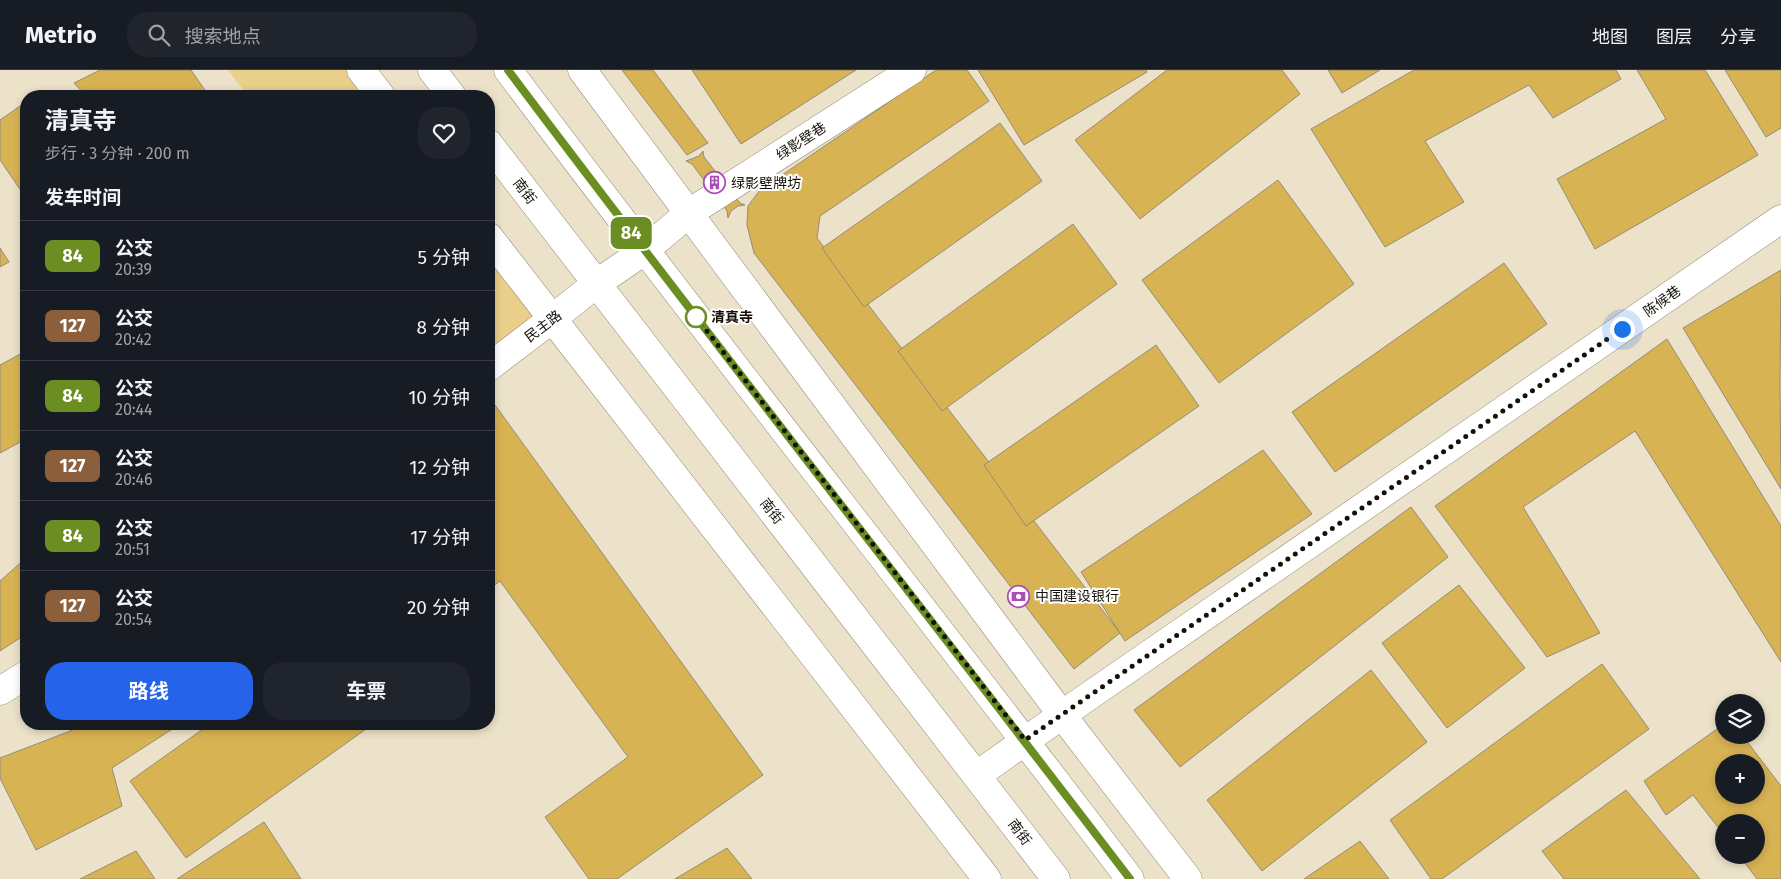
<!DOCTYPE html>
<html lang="zh">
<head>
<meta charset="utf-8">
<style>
  body { margin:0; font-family:"Fira Sans","Noto Sans SC",sans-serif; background:#20242c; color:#f1f3f6; height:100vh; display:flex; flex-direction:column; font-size:19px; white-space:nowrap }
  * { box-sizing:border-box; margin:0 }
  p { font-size:16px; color:#9ea1a6 }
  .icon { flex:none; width:28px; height:28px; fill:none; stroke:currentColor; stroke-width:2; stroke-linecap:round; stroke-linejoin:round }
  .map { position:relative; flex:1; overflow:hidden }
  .panel { position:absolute; left:20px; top:20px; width:475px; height:640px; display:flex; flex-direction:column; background:#171b24; border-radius:20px; box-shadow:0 2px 8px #0003 }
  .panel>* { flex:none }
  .badge { padding:0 10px; border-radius:8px; font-size:18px; line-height:32px }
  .buttons { position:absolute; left:1715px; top:624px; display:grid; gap:10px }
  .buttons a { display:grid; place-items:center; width:50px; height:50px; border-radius:50%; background:#171b24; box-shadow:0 2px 8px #0003; font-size:25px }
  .you { position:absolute; width:25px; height:25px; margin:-12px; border:4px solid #fff; border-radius:50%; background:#1a73e8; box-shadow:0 0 0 8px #1a73e833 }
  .map>.badge { position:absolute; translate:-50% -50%; box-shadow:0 0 0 2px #fff }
  h2 { padding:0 25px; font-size:19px; line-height:45px }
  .round { display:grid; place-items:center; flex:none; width:52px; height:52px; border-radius:20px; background:#20242c }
  .headline { display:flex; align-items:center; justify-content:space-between; height:85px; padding:0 25px }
  h1 { font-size:24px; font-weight:700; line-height:38px }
  .button { display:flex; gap:10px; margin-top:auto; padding:10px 25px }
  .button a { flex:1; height:58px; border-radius:20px; background:#2563eb; color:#fff; font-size:20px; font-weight:700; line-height:58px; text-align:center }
  .button a+a { background:#20242c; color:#f1f3f6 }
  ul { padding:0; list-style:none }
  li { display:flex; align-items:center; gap:15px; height:70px; padding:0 25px; border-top:1px solid #363941 }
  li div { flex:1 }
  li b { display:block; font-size:19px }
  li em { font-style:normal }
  li .badge { min-width:55px; font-weight:700; text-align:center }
  header { display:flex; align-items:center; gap:30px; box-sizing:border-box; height:70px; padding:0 25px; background:#171b24; border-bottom:1px solid #363941 }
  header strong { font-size:24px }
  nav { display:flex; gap:28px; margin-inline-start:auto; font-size:18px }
  .search { width:350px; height:45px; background:#20242c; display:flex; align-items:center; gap:12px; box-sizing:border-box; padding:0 18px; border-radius:20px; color:#9ea1a6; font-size:19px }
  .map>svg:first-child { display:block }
</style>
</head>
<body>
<header>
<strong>Metrio</strong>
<div class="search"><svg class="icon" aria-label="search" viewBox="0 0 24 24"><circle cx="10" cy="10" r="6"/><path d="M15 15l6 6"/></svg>搜索地点</div>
<nav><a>地图</a><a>图层</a><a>分享</a></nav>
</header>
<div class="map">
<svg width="1781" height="809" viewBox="0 0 1781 809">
  <rect width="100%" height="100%" fill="#ece2ca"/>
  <!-- green -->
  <g fill="#eacf8b">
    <polygon points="228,0 363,0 383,26 248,26"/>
    <polygon points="489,166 552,249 489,297"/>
  </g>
  <!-- building -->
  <g fill="#d8b354" stroke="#958c76" fill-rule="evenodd">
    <polygon points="100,0 191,0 209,26 86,26 74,13"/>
    <polygon points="622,0 653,0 708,73 687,85"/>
    <polygon points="692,0 856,0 741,74"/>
    <polygon points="936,0 967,0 989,31 820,146 817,168 1120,563 1074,599 754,183 747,155 748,136 760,120"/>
    <polygon points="978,0 1146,0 1147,2 1024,75"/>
    <polygon points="1167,0 1282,0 1300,24 1140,149 1075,70"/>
    <polygon points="1328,0 1380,0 1342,23"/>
    <polygon points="1414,0 1616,0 1621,9 1553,48 1529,15 1425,71 1464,132 1385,177 1311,59"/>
    <polygon points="1637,0 1705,0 1758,85 1595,179 1557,109 1666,49"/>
    <polygon points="1725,0 1781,0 1781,58 1766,67"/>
    <polygon points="26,32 26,128 0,90 0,50"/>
    <polygon points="1000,53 1042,111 864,237 822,178"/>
    <polygon points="703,81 704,87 740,133 745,135 738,136 731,141 728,148 727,141 692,94 686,91 699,86"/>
    <polygon points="1278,110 1354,214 1219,313 1142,210"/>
    <polygon points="1073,154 1117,214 942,341 898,281"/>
    <polygon points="0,178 9,192 0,197"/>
    <polygon points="1504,193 1547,254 1335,402 1292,342"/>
    <polygon points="1781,200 1780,313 1781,419 1683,258"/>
    <polygon points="1667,269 1781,456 1781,592 1635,361 1523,437 1600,563 1547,587 1435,436"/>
    <polygon points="1156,275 1199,336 1026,456 984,395"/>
    <polygon points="26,281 26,369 0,383 0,295"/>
    <polygon points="495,335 763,705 617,809 589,809 545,747 628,687 500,511 489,519 489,340"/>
    <polygon points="1263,380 1312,444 1125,571 1081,502"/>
    <polygon points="1411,437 1448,487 1180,697 1134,640"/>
    <polygon points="26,488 26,564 0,581 0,511"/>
    <polygon points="1459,515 1525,598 1447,658 1382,573"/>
    <polygon points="1602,594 1649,659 1442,809 1431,809 1390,750"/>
    <polygon points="1371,600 1427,672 1262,801 1207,730"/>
    <polygon points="85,654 180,654 112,698 122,736 36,780 0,708 0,688 78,658"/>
    <polygon points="210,654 373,654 186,788 130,711"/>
    <path d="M1724,654V665H1742L1781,716V809H1757L1739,785H1756V752H1724V765L1693,725L1666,745L1644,711ZM1724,692H1756V725H1724Z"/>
    <polygon points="1626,720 1700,809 1564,809 1542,781"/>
    <polygon points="264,752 301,809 177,809"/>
    <polygon points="1360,771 1389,809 1304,809"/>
    <polygon points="727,778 752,809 675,809"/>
    <polygon points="136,781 155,809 80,809"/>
  </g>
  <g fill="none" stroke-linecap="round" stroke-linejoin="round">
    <defs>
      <g id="minor">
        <polyline points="361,0 381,26"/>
        <polyline points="582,0 1062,645 1188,809"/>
        <polyline points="489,167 987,809"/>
        <polyline points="489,297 552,249 596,214 644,181 689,143 912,0"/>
        <polyline points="0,621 26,605"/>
        <polyline points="977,705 1086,628 1781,149"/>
      </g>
      <g id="major">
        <polyline points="432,0 452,26"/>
        <path d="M508,0C712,272 925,538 1130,809"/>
        <polyline points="489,74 1056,809"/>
      </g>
    </defs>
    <!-- minor casing -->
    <use href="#minor" stroke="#938a74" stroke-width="29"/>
    <!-- major casing -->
    <use href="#major" stroke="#938a74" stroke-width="29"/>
    <!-- minor -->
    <use href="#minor" stroke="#fff" stroke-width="28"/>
    <!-- major -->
    <use href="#major" stroke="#fff" stroke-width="28"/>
  </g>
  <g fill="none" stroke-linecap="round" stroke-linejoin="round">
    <defs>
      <path id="line" d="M508,0C712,272 924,539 1130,809"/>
    </defs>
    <!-- line casing -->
    <use href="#line" stroke="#fff" stroke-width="11"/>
    <!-- line -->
    <use href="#line" stroke="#6b8e23" stroke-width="8"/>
    <!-- walk -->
    <polyline stroke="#151109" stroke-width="5" stroke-dasharray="0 9" points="696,247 1025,670 1622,259"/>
  </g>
  <!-- icons -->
  <defs>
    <symbol id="building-ring" viewBox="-11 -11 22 22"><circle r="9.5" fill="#fff" stroke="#a94db8" stroke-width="1.5"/><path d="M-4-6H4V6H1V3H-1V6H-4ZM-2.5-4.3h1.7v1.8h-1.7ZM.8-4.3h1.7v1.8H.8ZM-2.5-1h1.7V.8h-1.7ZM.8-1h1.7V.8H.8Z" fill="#a94db8"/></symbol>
    <symbol id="bank-ring" viewBox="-11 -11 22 22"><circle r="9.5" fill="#fff" stroke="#a94db8" stroke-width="1.5"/><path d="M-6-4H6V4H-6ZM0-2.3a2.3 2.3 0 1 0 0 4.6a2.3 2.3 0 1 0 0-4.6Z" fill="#a94db8"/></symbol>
  </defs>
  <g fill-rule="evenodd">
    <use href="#building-ring" x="702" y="100" width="25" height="25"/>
    <use href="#bank-ring" x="1006" y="514" width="25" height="25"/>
  </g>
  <!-- markers -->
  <circle fill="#fff" stroke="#6b8e23" stroke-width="2.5" cx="696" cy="247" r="10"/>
  <g text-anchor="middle" stroke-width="4" stroke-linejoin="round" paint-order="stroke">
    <!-- street labels -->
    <g font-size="14" fill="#151109" stroke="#fff">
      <text transform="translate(801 71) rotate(-33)" y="5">绿影壁巷</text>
      <text transform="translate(525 121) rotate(53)" y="5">南街</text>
      <text transform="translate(1662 231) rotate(-35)" y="5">陈候巷</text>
      <text transform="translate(543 256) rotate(-37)" y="5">民主路</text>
      <text transform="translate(772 441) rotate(52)" y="5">南街</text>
      <text transform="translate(1020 762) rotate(53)" y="5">南街</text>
    </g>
    <!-- poi labels -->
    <g font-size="14" fill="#151109" stroke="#fff" text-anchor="start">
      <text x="731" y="118">绿影壁牌坊</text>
      <text x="1035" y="531">中国建设银行</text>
    </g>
    <!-- stop labels -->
    <g font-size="14" font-weight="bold" fill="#151109" stroke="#fff" text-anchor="start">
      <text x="711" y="252">清真寺</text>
    </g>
  </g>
</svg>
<div class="buttons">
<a><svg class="icon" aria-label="layers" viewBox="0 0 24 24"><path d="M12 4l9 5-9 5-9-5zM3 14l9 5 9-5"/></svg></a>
<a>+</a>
<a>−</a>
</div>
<div class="you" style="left:1622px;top:259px"></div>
<b class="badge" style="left:631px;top:163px;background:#6b8e23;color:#fff">84</b>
<section class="panel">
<div class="headline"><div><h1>清真寺</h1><p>步行 · 3 分钟 · 200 m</p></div><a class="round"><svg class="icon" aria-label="heart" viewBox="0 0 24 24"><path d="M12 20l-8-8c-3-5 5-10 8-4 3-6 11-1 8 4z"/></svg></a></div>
<h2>发车时间</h2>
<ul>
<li><span class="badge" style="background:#6b8e23;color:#fff">84</span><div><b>公交</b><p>20:39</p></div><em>5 分钟</em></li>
<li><span class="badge" style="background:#8b5e3c;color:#fff">127</span><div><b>公交</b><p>20:42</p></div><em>8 分钟</em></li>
<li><span class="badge" style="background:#6b8e23;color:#fff">84</span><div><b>公交</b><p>20:44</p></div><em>10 分钟</em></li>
<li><span class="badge" style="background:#8b5e3c;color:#fff">127</span><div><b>公交</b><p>20:46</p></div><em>12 分钟</em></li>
<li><span class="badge" style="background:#6b8e23;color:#fff">84</span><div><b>公交</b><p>20:51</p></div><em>17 分钟</em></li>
<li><span class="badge" style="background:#8b5e3c;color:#fff">127</span><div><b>公交</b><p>20:54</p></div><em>20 分钟</em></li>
</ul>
<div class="button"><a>路线</a><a>车票</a></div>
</section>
</div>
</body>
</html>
